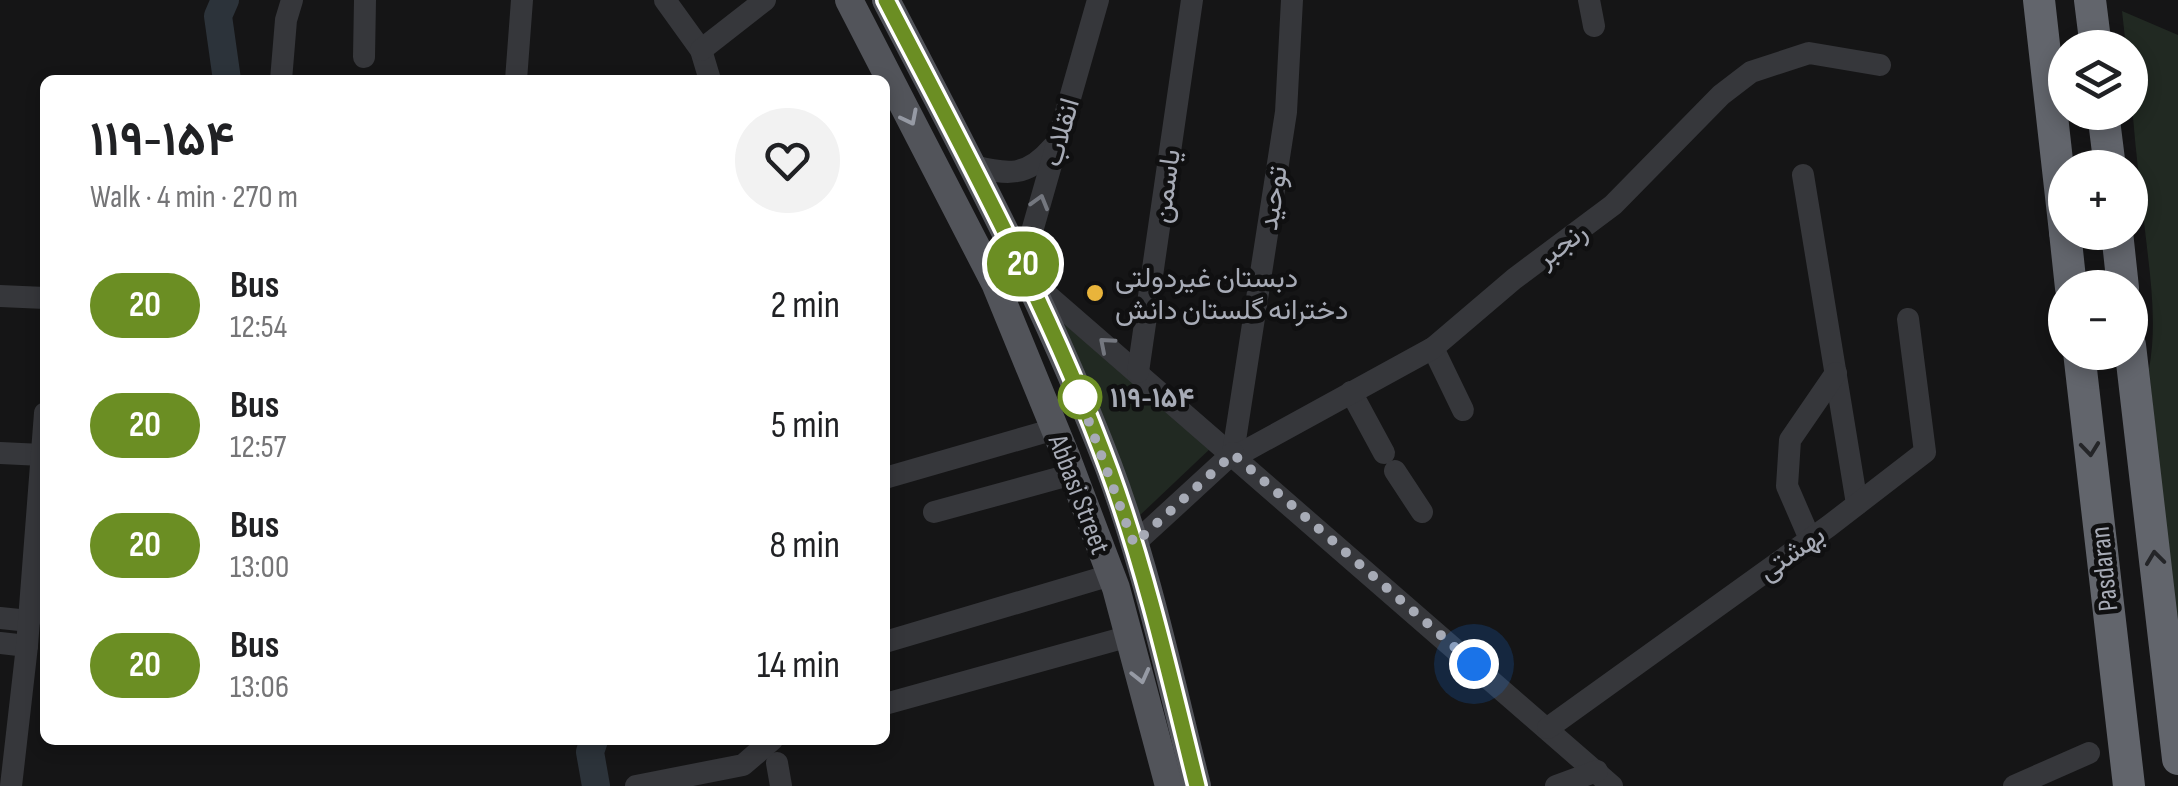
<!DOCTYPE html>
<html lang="en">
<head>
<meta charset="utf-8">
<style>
  body { margin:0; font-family:"Sofia Sans Condensed",Vazirmatn,sans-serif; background:#f2f2f2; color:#202124; height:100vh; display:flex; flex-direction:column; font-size:38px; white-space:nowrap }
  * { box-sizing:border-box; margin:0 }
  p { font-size:32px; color:#757577 }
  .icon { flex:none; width:55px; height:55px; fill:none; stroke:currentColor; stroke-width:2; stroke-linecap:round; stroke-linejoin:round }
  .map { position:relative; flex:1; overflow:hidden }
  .side { position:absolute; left:40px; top:75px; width:850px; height:670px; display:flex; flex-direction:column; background:#fff; border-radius:15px; box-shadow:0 5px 15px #0003 }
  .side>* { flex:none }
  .badge { padding:0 20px; border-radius:32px; font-size:35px; line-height:65px }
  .tools { position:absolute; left:2048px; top:30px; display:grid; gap:20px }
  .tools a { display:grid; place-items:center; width:100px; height:100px; border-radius:50%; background:#fff; box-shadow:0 5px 15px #0003; font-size:50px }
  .you { position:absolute; width:50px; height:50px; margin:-25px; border:8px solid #fff; border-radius:50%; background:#1a73e8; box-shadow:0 0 0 15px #1a73e833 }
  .map>.badge { position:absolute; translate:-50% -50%; box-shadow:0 0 0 5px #fff }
  .round { display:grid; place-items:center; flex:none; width:105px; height:105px; border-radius:52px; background:#f2f2f2 }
  .summary { display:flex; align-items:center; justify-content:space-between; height:170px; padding:0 50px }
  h1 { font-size:48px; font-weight:700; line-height:75px }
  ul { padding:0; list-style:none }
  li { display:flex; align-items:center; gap:30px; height:120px; padding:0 50px }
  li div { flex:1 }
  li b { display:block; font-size:38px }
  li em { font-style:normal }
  li .badge { min-width:110px; font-weight:700; text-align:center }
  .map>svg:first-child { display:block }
</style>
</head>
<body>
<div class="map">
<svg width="2178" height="786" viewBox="0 0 2178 786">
  <rect width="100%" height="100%" fill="#151516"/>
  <!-- green -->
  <g fill="#212922">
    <path d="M2122,11L2178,35V649L2149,369C2157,326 2151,282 2146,239C2139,175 2130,111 2130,48L2126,47Z"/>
    <polygon points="1064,324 1213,446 1137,518"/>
  </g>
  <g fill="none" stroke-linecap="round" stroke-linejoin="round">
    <!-- river -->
    <g stroke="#2c333a" stroke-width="28">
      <polyline points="225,0 218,16 227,80"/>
      <polyline points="594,740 590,752 596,786"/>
    </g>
    <!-- minor -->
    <g stroke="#36373b" stroke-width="22">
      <polyline points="665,0 701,50 710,80"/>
      <polyline points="1589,0 1594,26"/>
      <polyline points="701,50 765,0"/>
      <polyline points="364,57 365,0"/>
      <polyline points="281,80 286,20 292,0"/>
      <polyline points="516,80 522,0"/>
      <path d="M973,166C1008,175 1027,177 1052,148"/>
      <polyline points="1803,175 1857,504"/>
      <polyline points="1023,263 1098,0"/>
      <polyline points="1030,280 1612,786"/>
      <polyline points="0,296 45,298"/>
      <polyline points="1433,348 1463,410"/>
      <polyline points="1138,372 1192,0"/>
      <polyline points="1351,392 1384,453"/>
      <polyline points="0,453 42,455"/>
      <polyline points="1233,453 1286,112 1292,0"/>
      <polyline points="1236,456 1433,348 1514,279 1613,205 1721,95 1751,72 1809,53 1880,65"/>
      <polyline points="1395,471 1422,512"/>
      <polyline points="885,478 1055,429"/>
      <polyline points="934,512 1073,474"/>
      <polyline points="1810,539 1787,486 1790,440 1836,373"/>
      <polyline points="1134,544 1233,453"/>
      <polyline points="0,618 29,621"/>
      <polyline points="885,642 1111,575"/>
      <polyline points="0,643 27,646"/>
      <polyline points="885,704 1130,636"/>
      <polyline points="1548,728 1829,526 1925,452 1908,319"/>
      <polyline points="777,763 781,786"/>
      <polyline points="11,786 27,646 45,413"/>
      <polyline points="636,786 743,765 772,740"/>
      <polyline points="1556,786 1597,771"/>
      <polyline points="2014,786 2089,753"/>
    </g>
    <!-- major -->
    <g stroke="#52545a" stroke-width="28">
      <polyline points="849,0 995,283 1066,456 1116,588 1169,786"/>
      <path d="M886,0C967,154 1045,302 1108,465C1147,568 1170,679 1197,786"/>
    </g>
    <!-- highway -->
    <g stroke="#62656c" stroke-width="32">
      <polyline points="2039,0 2065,232"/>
      <polyline points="2090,0 2096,48"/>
      <polyline points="2103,112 2110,168"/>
      <polyline points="2065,232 2071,288"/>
      <polyline points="2117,232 2123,288"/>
      <polyline points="2130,345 2178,759"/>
      <polyline points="2079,352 2129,786"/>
    </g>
  </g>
  <!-- one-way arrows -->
  <defs><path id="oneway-chevron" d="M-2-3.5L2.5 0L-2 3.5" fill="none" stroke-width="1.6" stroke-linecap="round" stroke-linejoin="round" transform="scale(2.5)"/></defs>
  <g stroke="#969aa4">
    <use href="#oneway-chevron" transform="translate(910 118) rotate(63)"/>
    <use href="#oneway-chevron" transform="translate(1141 676) rotate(76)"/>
  </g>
  <g stroke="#74777f">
    <use href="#oneway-chevron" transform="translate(1040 202) rotate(-74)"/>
    <use href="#oneway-chevron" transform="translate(1106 344) rotate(-139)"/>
  </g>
  <g stroke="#242528">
    <use href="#oneway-chevron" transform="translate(2090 449) rotate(84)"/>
    <use href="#oneway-chevron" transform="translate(2155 558) rotate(-97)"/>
  </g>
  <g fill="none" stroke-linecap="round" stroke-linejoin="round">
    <defs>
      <path id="line" d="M886,0C966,155 1050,308 1110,472C1147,574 1171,681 1197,786"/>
    </defs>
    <!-- line casing -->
    <use href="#line" stroke="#fff" stroke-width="22"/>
    <!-- line -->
    <use href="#line" stroke="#6b8e23" stroke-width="15"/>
    <!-- walk -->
    <polyline stroke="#a7abb6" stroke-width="10" stroke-dasharray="0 18" points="1080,397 1075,384 1134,544 1233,454 1474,664"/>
  </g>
  <!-- markers -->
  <circle fill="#e9b43b" stroke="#101011" stroke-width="4" cx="1095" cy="293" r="10"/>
  <circle fill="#fff" stroke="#6b8e23" stroke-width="5" cx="1080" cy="397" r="20"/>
  <g text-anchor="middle" stroke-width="9" stroke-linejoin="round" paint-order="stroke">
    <!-- street labels -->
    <g font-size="28" fill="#a7abb6" stroke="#101011">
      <text transform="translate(1060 132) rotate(-74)" y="10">انقلاب</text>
      <text transform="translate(1165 186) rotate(-82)" y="10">یاسمن</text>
      <text transform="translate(1272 198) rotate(-81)" y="10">توحید</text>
      <text transform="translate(1561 244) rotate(-37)" y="10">رنجبر</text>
      <text transform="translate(1080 494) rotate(69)" y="10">Abbasi Street</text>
      <text transform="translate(1791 552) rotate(-35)" y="10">بهشتی</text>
      <text transform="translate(2103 569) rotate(-96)" y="10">Pasdaran</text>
    </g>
    <!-- poi labels -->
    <g font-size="28" fill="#a7abb6" stroke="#101011" text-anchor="start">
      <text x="1115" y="287">دبستان غیردولتی<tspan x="1115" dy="32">دخترانه گلستان دانش</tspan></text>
    </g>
    <!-- stop labels -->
    <g font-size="28" font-weight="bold" fill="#a7abb6" stroke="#101011" text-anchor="start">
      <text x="1110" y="407">۱۱۹-۱۵۴</text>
    </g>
  </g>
</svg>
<div class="tools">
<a><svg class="icon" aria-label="layers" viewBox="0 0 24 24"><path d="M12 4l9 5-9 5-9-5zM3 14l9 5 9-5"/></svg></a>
<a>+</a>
<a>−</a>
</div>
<div class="you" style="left:1474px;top:664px"></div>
<b class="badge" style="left:1023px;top:264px;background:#6b8e23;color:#fff">20</b>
<section class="side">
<div class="summary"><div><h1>۱۱۹-۱۵۴</h1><p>Walk · 4 min · 270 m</p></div><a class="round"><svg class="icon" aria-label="heart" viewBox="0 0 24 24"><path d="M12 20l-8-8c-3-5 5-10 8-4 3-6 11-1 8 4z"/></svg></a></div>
<ul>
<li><span class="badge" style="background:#6b8e23;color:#fff">20</span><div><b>Bus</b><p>12:54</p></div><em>2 min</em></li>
<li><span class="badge" style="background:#6b8e23;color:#fff">20</span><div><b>Bus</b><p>12:57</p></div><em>5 min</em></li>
<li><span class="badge" style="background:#6b8e23;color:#fff">20</span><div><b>Bus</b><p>13:00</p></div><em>8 min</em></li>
<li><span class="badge" style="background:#6b8e23;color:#fff">20</span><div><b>Bus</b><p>13:06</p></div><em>14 min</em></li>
</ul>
</section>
</div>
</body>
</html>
